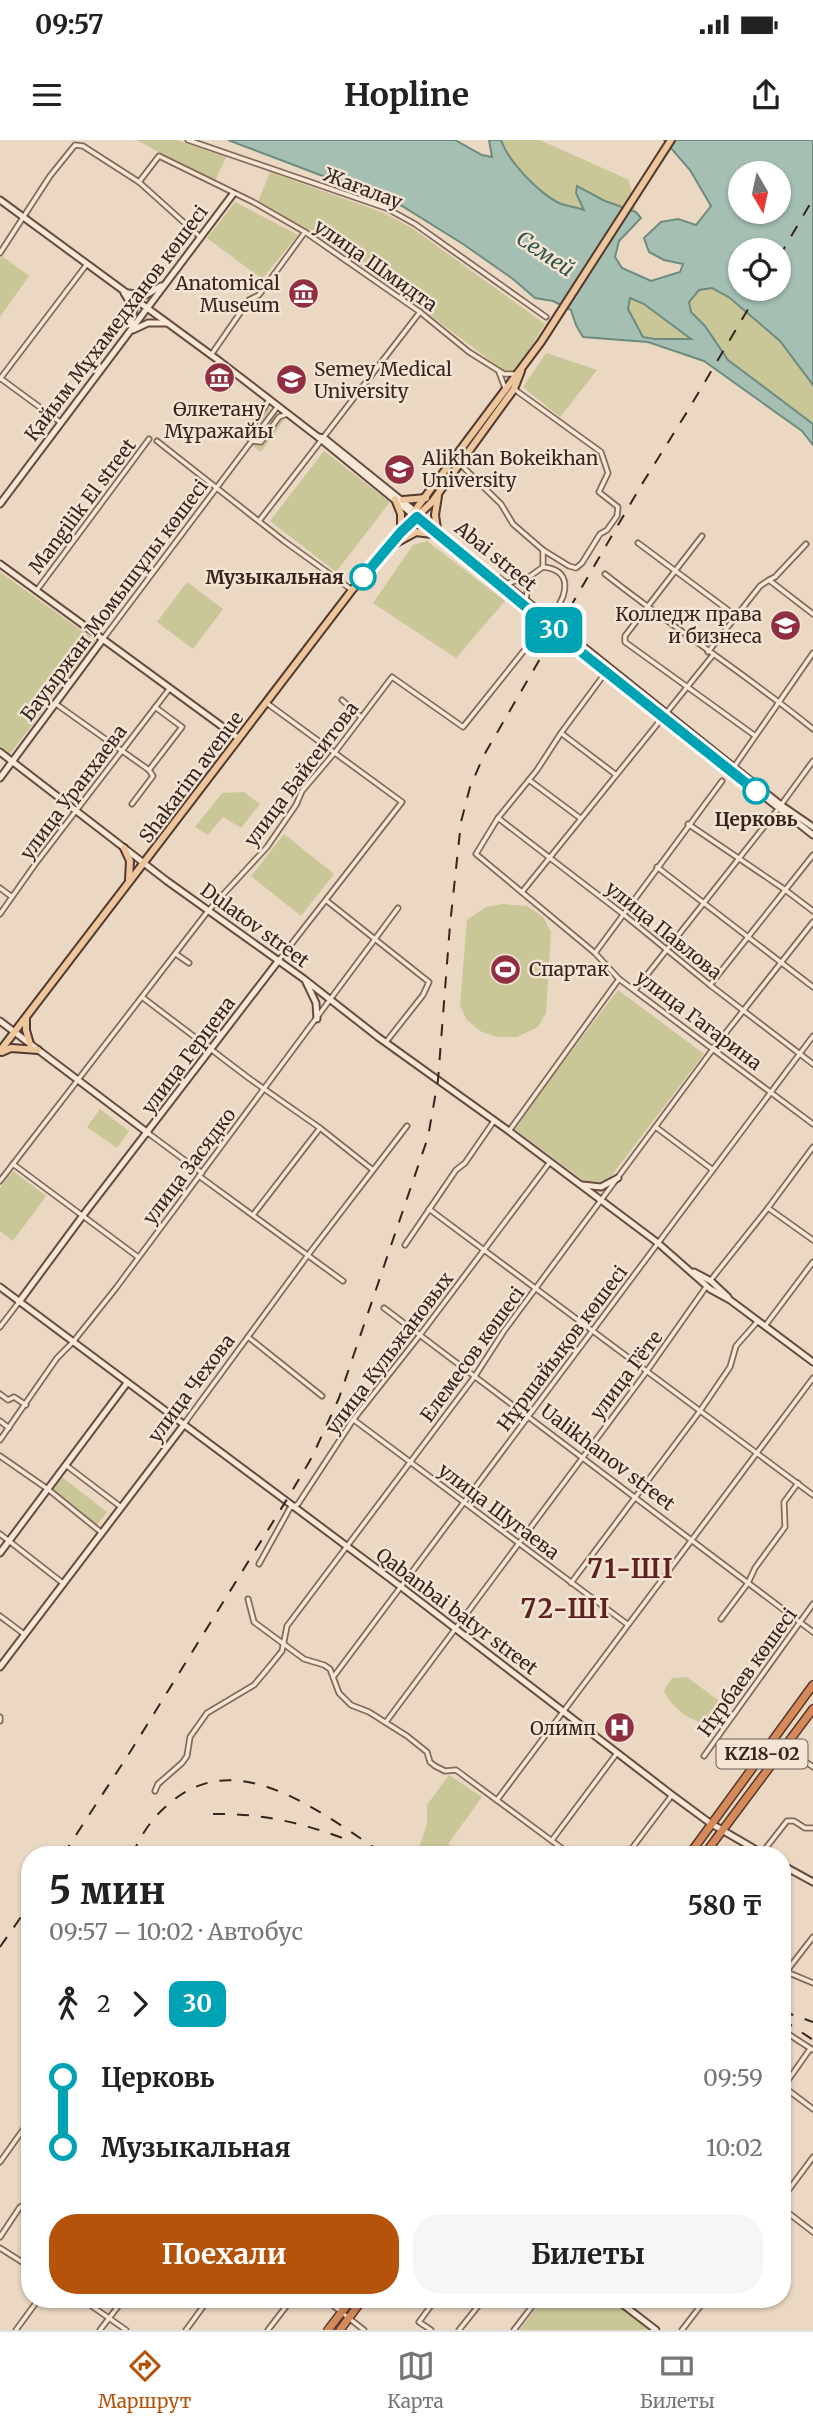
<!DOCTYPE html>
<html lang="ru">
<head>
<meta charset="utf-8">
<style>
  body { margin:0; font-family:Merriweather,serif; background:#f6f6f6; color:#222; height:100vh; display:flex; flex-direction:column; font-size:26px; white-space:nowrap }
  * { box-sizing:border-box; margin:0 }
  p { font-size:23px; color:#767676 }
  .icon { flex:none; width:38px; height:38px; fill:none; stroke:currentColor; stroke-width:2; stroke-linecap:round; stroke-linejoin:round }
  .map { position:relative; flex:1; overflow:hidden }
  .side { position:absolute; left:21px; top:1706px; width:770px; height:462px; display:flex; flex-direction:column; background:#fff; border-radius:28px; box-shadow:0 2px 5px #0004 }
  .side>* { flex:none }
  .badge { padding:0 14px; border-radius:10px; font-size:24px; line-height:46px }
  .needle { width:46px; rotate:171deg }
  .buttons { position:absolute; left:728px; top:21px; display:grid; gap:14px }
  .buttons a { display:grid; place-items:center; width:63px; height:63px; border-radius:50%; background:#fff; box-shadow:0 2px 5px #0004; font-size:35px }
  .map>.badge { position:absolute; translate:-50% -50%; box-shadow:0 0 0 4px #fff }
  .legs { display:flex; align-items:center; gap:10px; height:77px; padding:0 28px; font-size:23px }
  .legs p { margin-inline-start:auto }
  .head { display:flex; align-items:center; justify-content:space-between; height:119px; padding:0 28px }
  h1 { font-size:38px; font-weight:700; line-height:52px }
  .action { display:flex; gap:14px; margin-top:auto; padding:14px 28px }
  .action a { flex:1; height:80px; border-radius:28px; background:#b45309; color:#fff; font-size:28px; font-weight:700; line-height:80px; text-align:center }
  .action a+a { background:#f6f6f6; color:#222 }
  ul { padding:0 28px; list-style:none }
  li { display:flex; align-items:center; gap:24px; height:70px; font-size:26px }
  li i { display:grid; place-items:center; width:10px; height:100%; margin:0 9px; background:currentColor }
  li i::after { content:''; width:18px; height:18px; margin:-9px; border:5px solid; border-radius:50%; background:#fff }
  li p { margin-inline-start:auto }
  li:first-child i { background:linear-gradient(#0000 50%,currentColor 0) }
  li:last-child i { background:linear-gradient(currentColor 50%,#0000 0) }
  .status { display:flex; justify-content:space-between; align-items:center; height:49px; padding:0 35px; background:#fff; direction:ltr }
  .status svg { height:19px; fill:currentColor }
  header { display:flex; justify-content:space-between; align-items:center; height:91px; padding:0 28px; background:#fff; font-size:32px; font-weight:700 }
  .dock { display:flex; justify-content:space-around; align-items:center; height:98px; border-top:2px solid #e0e0e0; background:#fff; font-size:19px; color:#767676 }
  .dock a { display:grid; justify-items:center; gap:4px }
  .dock .selected { color:#b45309 }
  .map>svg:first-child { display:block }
</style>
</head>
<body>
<div class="status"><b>09:57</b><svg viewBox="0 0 49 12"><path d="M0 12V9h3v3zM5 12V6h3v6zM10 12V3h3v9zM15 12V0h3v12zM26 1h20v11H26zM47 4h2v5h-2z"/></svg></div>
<header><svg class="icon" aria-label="menu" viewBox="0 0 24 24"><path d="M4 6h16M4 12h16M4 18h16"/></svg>Hopline<svg class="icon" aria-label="share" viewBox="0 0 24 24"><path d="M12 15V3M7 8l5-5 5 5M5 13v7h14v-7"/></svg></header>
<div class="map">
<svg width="813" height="2190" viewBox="0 0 813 2190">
  <rect width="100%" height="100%" fill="#ebd8c3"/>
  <!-- green -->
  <g fill="#c9c698">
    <polygon points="137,0 177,0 226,17 214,43"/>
    <path d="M501,0H540L629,40L636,72L605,61L578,46L585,71C576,68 566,66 557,62C537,52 508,21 501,0Z"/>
    <path d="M270,32L384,73L412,88L545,184L519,226L513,232L504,231C425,171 346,110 258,62Z"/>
    <polygon points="235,62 298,95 262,139 207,98"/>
    <polygon points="2,116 29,136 0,177 0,119"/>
    <polygon points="712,148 730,158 780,201 813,245 813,284 728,220 705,186 691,172 689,162 700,150"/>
    <polygon points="630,157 644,163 692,199 655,199 643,197 628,169"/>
    <polygon points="546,213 597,230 560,277 523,247"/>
    <polygon points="266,266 284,280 261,312 242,298"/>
    <polygon points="324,311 390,362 336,432 270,381"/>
    <polygon points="427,401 505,461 456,518 373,463 413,405"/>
    <polygon points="0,432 96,501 9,615 0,608"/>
    <polygon points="187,442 223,469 193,509 157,482"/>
    <polygon points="244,652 260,664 241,688 223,677 208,695 195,687 222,653"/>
    <polygon points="284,694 334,734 301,776 251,736"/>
    <polygon points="503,764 527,766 543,777 551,792 546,873 538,887 517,897 497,897 480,891 466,879 460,866 467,780 486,767"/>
    <polygon points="618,850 704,914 599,1052 513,988"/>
    <polygon points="100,969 129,991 117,1008 87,987"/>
    <polygon points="13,1031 46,1056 13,1101 0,1091 0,1048"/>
    <polygon points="62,1337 107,1372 97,1385 52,1351"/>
    <path d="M687,1537L718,1560L721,1574L714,1584C693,1584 673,1570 664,1551L672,1538Z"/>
    <polygon points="449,1635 482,1657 448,1704 462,1715 420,1715 417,1714 427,1684 427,1665"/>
    <polygon points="543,2160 611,2160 652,2190 519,2190"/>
  </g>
  <!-- water -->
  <path fill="#a5bfb3" stroke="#6d8c7f" stroke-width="2" fill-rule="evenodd" d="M228,0H455L482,15L492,17L489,0H501C508,21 537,51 557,62C565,66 575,67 584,70L576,53L577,46L605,61L636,72L641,78L619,101L615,117L622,128L651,141L680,132L683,124L664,120L649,112L644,98L661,82L678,79L696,85L711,66L690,30L664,0H813V245L780,201L730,158L712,148L699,150L689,162L691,172L705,186L728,220L813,284V305L802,291L704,221L648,202L583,197L576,185L571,170L553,161L535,158L513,139L463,104L402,66ZM740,33H779V72H740ZM740,110H779V149H740ZM630,158L644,164L691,199H655L643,197L628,169Z"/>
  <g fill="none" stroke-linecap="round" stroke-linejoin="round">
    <defs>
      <g id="street">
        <polyline points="188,0 386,68 415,84 546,177"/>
        <polyline points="139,42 159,16 253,62 305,92 420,172 469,212 504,234 515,234"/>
        <polyline points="0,113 50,36 75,5 83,6 139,42 199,96"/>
        <polyline points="211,215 249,160 259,155 305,92"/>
        <polyline points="499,232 505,248"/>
        <polyline points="0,238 60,282"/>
        <polyline points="0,239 87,124"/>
        <polyline points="514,249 601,312 608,333 599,352 618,367 617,376 607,390 600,394 582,423 576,428 569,426 543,410 543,427"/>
        <polyline points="157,301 284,401 352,450"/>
        <polyline points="253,301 248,297 248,293 269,260"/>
        <polyline points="253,301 261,302 279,277 287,274"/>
        <polyline points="461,325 501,364 513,384 543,410"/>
        <polyline points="259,381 420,172"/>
        <polyline points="702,396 625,496 625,502 754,595"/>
        <polyline points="638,403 736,476"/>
        <path d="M605,434C673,488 746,534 813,589"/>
        <polyline points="769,440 775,437 806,404"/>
        <polyline points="505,444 529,437"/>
        <polyline points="37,450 149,299"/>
        <path d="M526,460L529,437L543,427C572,430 568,453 555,471"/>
        <polyline points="103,499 278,266"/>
        <polyline points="708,512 760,446 769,440 813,474"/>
        <polyline points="606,532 561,593 537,630 498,678 476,714 595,813 619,839 813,984"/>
        <polyline points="342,560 361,577"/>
        <polyline points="56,564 149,630"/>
        <polyline points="268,564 402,662 279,820"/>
        <polyline points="561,593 615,634"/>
        <polyline points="734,627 813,513"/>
        <polyline points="529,640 580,678"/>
        <polyline points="132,664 153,636 149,630 182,587 155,567"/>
        <polyline points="781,665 813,621"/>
        <polyline points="498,678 623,774 710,845 813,924"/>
        <polyline points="688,684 784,749 813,771"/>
        <polyline points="657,727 813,847"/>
        <polyline points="0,748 12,757"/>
        <polyline points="522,752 713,515"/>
        <polyline points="327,761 429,842 423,855 386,902"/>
        <polyline points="0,774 36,723 170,548"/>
        <polyline points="595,813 722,641"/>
        <polyline points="176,814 189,823"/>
        <polyline points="710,845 813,715"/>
        <polyline points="635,850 778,669"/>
        <polyline points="142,857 250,939 320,988 373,1030"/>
        <polyline points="657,988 713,1030"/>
        <polyline points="509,991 619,839"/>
        <polyline points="148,993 202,1033"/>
        <polyline points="13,1024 138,1117"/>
        <polyline points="199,1036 343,1141"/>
        <polyline points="0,1041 208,771 267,707 296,665 302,651 336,611 392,537 463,587 542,488"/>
        <polyline points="768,1068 813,1100"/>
        <polyline points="429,1069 813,1355"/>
        <polyline points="253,1075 320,988"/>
        <polyline points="405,1105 456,1030 465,1023 494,981"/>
        <polyline points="710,1141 768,1068 813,1007"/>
        <polyline points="384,1168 813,1492"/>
        <polyline points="765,1186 813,1122"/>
        <polyline points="0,1187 19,1162"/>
        <polyline points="248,1197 322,1256"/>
        <polyline points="0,1254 8,1260 14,1257 26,1265"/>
        <polyline points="354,1280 627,1484"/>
        <polyline points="0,1281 9,1288"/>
        <polyline points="184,1284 308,1115 407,986"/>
        <polyline points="0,1300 57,1218 73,1202 116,1148 398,768"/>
        <polyline points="0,1316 49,1350 102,1393"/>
        <polyline points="67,1326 121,1367"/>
        <polyline points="0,1394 64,1444"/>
        <polyline points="259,1424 290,1368 298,1364 353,1280 420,1195 550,1022"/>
        <polyline points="571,1443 700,1271 730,1227 736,1206 758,1181"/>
        <polyline points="248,1459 254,1482 304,1519 324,1525 330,1529 339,1553 351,1565 369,1572 407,1596 427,1612 430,1622 435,1626 445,1631 456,1630 571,1715"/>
        <polyline points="0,1476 24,1494"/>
        <polyline points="721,1479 748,1443 755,1428 785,1387 784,1362 798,1343"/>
        <polyline points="334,1536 813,896"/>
        <polyline points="0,1577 0,1581"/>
        <polyline points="386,1582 647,1231 706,1147"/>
        <polyline points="786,1608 813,1627"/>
        <polyline points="704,1616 813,1464"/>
        <polyline points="155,1651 158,1644 182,1623 187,1616 190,1597 207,1573 254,1545 265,1532 282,1511 287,1486 296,1474 475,1236 504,1191 713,909 813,782"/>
        <polyline points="497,1660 813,1238"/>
        <polyline points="552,1700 617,1613"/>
        <polyline points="762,1713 787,1681 794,1681 805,1688 813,1688"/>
        <polyline points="627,1715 672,1655"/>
        <polyline points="782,1830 813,1843"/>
        <polyline points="786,1832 813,1797"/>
        <polyline points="782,1890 813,1910"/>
        <polyline points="784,1947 813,1969"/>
        <polyline points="782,1949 810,1909"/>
        <polyline points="0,2022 30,1980"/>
        <polyline points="782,2059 813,2017"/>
        <polyline points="782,2068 813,2092"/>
        <polyline points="0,2097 20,2067 26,2064 30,2059"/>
        <polyline points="0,2108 30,2127"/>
        <polyline points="83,2160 126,2190"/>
        <polyline points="326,2160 364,2190"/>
        <polyline points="16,2190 38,2160"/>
        <polyline points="100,2190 123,2160"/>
        <polyline points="186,2190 208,2160"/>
        <polyline points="268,2190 291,2160"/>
        <polyline points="431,2190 419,2182 435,2160"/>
        <polyline points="459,2190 483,2160"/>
        <polyline points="514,2190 537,2160"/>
        <polyline points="682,2190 705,2160"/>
      </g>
      <g id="secondary">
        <polyline points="0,60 218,220 318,297 561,496 813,695"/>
        <polyline points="124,153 134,169 131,185"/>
        <polyline points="128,153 146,155 161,146"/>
        <polyline points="133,190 148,183 167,183"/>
        <polyline points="318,297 324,298 437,389"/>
        <polyline points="0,364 233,54"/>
        <polyline points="0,424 238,598"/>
        <polyline points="499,439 781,665 813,687"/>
        <polyline points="0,612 167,741 304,839 378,897 509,991 658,1103 710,1149 730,1160 813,1222"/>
        <polyline points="0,638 103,499"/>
        <polyline points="306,842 316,863 317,879"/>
        <polyline points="0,881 148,993"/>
        <polyline points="582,1045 601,1047 618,1038"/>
        <polyline points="694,1132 711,1141 728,1157"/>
        <polyline points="0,1147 400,1446 672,1655 710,1683 765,1715"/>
        <polyline points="19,1162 84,1074 279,820"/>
        <polyline points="0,1413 127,1243"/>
        <polyline points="0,1527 183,1286"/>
        <polyline points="782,1725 813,1742"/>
        <polyline points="617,2160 656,2190"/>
      </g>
      <g id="primary">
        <polyline points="395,359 401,374 401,391"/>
        <polyline points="403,360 426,358"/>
        <polyline points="409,382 413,373 541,202 671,0"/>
        <polyline points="437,389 435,375 438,356"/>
        <polyline points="394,404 416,392 440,395"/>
        <polyline points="124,708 130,721 129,739"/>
        <polyline points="26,879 26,890 30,904"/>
        <polyline points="0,911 352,450 401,392 432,362 514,249 521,231"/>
        <polyline points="2,912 11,908 38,910"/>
      </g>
      <g id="highway">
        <polyline points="689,1715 813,1545"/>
        <polyline points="704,1715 813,1569"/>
        <polyline points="328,2190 351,2160"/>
        <polyline points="340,2190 362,2160"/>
      </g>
    </defs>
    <!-- street casing -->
    <use href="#street" stroke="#856a5b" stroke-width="7"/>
    <!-- secondary casing -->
    <use href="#secondary" stroke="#664b3e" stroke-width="9"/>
    <!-- primary casing -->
    <use href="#primary" stroke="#53392f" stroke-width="10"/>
    <!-- highway casing -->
    <use href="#highway" stroke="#53392f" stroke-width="10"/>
    <!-- street -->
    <use href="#street" stroke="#f7e7d6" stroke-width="3.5"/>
    <!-- secondary -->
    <use href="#secondary" stroke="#f7e7d6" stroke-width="5"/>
    <!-- primary -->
    <use href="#primary" stroke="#edc69d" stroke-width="6"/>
    <!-- highway -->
    <use href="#highway" stroke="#d68959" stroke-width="7"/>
    <!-- rail -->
    <g stroke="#35251e" stroke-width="2" stroke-dasharray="12 12" stroke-linecap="butt">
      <polyline points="779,117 813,59"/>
      <path d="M213,1674C263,1673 307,1684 353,1702"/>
      <polyline points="63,1715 132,1609 289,1356 312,1317 339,1258 428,997 438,940 450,785 461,682 470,647 484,615 642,344 687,272 760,149"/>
      <path d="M132,1715C144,1688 158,1670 182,1654C249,1611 330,1680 386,1715"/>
      <polyline points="317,1715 339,1713 365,1715"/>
      <polyline points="0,1807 30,1764"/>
      <polyline points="782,1871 813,1882"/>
      <polyline points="782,1879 813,1900"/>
    </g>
    <defs>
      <polyline id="street-bridge" points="542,488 555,471"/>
    </defs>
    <!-- street-bridge casing -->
    <use href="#street-bridge" stroke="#856a5b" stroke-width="7" stroke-linecap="butt"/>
    <!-- street-bridge -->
    <use href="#street-bridge" stroke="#f7e7d6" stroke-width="3.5"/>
  </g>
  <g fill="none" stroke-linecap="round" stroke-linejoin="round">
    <defs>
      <polyline id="line-1" points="363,437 401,392 417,377 561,496 756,651"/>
    </defs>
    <!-- line-1 casing -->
    <use href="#line-1" stroke="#fff" stroke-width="16"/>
    <!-- line-1 -->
    <use href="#line-1" stroke="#00a3b4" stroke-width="10"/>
  </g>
  <!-- icons -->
  <defs>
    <symbol id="museum-disc" viewBox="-11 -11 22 22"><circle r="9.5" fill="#902f41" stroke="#f3e4d3"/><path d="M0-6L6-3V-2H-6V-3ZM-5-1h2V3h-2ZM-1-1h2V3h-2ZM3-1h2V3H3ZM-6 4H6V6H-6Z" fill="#fff"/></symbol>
    <symbol id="university-disc" viewBox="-11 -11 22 22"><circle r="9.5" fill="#902f41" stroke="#f3e4d3"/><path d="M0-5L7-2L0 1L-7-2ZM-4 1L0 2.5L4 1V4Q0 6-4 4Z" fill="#fff"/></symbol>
    <symbol id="stadium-disc" viewBox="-11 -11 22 22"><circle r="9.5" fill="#902f41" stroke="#f3e4d3"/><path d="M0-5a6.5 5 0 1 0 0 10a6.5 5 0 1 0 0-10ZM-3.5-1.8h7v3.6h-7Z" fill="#fff"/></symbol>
    <symbol id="hospital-disc" viewBox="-11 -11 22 22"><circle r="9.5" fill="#902f41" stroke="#f3e4d3"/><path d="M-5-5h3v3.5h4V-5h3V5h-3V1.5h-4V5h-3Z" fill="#fff"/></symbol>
  </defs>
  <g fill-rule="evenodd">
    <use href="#museum-disc" x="286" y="136" width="35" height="35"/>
    <use href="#museum-disc" x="202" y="220" width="35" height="35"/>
    <use href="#university-disc" x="274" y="222" width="35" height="35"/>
    <use href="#university-disc" x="382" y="312" width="35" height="35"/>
    <use href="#university-disc" x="768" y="468" width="35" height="35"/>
    <use href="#stadium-disc" x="488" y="812" width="35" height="35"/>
    <use href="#hospital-disc" x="602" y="1570" width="35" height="35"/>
  </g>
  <!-- markers -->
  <g fill="#fff" stroke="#00a3b4" stroke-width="3.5">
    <circle cx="363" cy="437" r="12"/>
    <circle cx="756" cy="651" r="12"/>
  </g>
  <g text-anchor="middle" stroke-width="5" stroke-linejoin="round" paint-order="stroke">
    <!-- shield labels -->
    <rect fill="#f3e4d3" stroke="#6e5e54" stroke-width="2" x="716.5" y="1599.5" width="91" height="29" rx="5"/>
    <g font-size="18" font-weight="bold" fill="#35251e">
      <text x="762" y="1620">KZ18-02</text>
    </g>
    <!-- street labels -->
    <g font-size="19" fill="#35251e" stroke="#f3e4d3">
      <text transform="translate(363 48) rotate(21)" y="7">Жағалау</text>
      <text transform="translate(376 125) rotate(35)" y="7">улица Шмидта</text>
      <text transform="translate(116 183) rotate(-53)" y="7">Қайым Мұхамедханов көшесі</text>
      <text transform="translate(82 366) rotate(-53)" y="7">Mangilik El street</text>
      <text transform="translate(496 416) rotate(39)" y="7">Abai street</text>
      <text transform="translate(114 460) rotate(-53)" y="7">Бауыржан Момышұлы көшесі</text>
      <text transform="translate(301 634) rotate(-53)" y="7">улица Байсеитова</text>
      <text transform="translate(191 637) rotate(-53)" y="7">Shakarim avenue</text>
      <text transform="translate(73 652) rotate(-53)" y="7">улица Уранхаева</text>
      <text transform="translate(255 785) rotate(36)" y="7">Dulatov street</text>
      <text transform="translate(664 790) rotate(39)" y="7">улица Павлова</text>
      <text transform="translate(699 880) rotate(37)" y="7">улица Гагарина</text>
      <text transform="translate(188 915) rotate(-53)" y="7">улица Герцена</text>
      <text transform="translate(189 1026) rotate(-53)" y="7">улица Засядко</text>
      <text transform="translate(562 1208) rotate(-53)" y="7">Нұршайықов көшесі</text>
      <text transform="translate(389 1213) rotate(-53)" y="7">улица Кульжановых</text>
      <text transform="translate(472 1214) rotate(-54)" y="7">Елемесов көшесі</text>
      <text transform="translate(626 1235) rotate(-53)" y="7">улица Гёте</text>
      <text transform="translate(191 1248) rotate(-53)" y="7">улица Чехова</text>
      <text transform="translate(608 1317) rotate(37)" y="7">Ualikhanov street</text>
      <text transform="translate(499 1371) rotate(37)" y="7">улица Шугаева</text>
      <text transform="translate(457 1471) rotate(37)" y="7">Qabanbai batyr street</text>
      <text transform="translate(747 1532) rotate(-54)" y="7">Нұрбаев көшесі</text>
    </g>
    <!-- poi labels -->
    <g font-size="19" fill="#35251e" stroke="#f3e4d3" text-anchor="end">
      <text x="280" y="150">Anatomical<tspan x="280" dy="22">Museum</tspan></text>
      <text x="314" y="236" text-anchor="start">Semey Medical<tspan x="314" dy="22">University</tspan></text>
      <text x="219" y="276" text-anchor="middle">Өлкетану<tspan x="219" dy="22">Мұражайы</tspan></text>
      <text x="422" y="325" text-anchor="start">Alikhan Bokeikhan<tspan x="422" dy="22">University</tspan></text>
      <text x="762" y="481">Колледж права<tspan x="762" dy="22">и бизнеса</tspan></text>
      <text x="529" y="836" text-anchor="start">Спартак</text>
      <text x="596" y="1595">Олимп</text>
    </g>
    <!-- stop labels -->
    <g font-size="19" font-weight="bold" fill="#35251e" stroke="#f3e4d3" text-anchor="end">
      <text x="344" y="444">Музыкальная</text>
      <text x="756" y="686" text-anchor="middle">Церковь</text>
    </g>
    <!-- water labels -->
    <g font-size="21" font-style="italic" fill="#2e544b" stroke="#f3e4d3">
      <text transform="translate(545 114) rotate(34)" y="7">Семей</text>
    </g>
    <!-- district labels -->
    <g font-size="26" font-weight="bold" letter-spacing="2" fill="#602220" stroke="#f3e4d3">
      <text x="631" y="1438">71-ШІ</text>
      <text x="566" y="1478">72-ШІ</text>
    </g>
  </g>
</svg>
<div class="buttons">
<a><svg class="needle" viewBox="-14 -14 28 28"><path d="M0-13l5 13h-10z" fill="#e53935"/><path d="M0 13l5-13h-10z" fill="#767676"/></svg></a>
<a><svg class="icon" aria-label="locate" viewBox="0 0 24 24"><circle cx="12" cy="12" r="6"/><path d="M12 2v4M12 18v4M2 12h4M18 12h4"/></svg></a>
</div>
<b class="badge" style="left:554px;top:490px;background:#00a3b4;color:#fff">30</b>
<section class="side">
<div class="head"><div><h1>5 мин</h1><p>09:57 – 10:02 · Автобус</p></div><b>580 ₸</b></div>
<div class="legs"><svg class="icon" aria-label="walk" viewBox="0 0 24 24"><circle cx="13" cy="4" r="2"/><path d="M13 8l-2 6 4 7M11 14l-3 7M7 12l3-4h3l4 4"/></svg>2<svg class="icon" aria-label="forward" viewBox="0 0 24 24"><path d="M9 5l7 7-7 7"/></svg><b class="badge" style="background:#00a3b4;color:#fff">30</b></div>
<ul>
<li><i style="color:#00a3b4"></i><b>Церковь</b><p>09:59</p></li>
<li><i style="color:#00a3b4"></i><b>Музыкальная</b><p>10:02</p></li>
</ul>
<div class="action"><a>Поехали</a><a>Билеты</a></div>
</section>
</div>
<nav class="dock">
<a class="selected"><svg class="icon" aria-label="directions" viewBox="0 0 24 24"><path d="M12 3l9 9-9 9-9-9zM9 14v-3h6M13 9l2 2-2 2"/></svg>Маршрут</a>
<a><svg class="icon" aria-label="map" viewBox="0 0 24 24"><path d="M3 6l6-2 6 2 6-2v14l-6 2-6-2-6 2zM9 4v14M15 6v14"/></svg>Карта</a>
<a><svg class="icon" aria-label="tickets" viewBox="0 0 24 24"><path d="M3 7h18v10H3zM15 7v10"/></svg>Билеты</a>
</nav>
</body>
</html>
